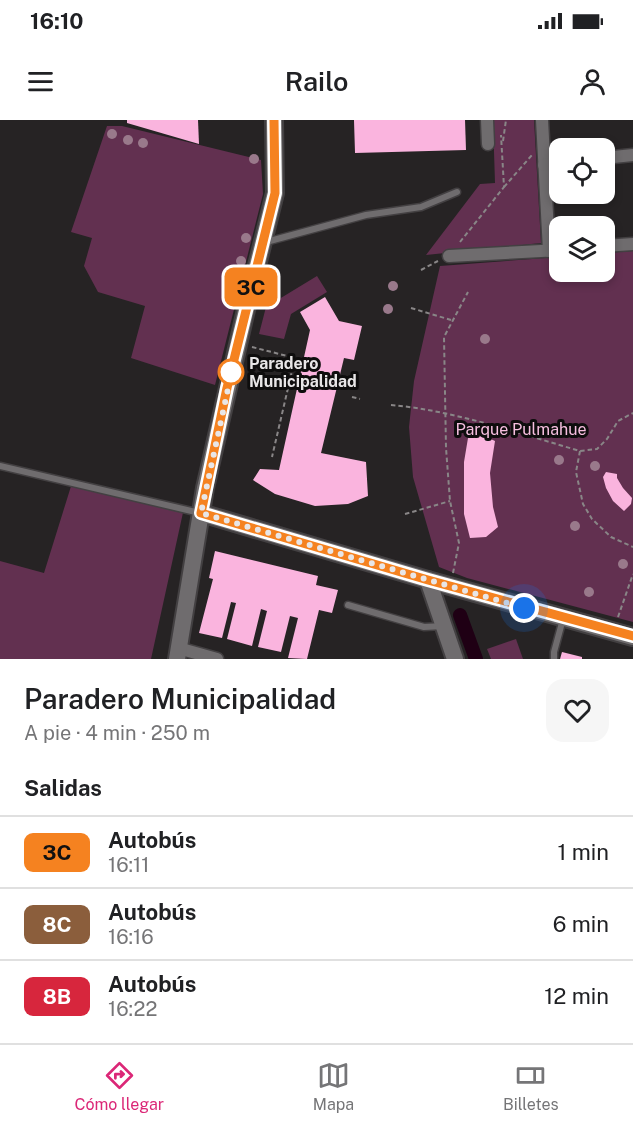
<!DOCTYPE html>
<html lang="es">
<head>
<meta charset="utf-8">
<style>
  body { margin:0; font-family:"Public Sans",sans-serif; background:#f6f6f6; color:#202124; height:100vh; display:flex; flex-direction:column; font-size:22px; white-space:nowrap }
  * { box-sizing:border-box; margin:0 }
  p { font-size:20px; color:#757577 }
  .icon { flex:none; width:33px; height:33px; fill:none; stroke:currentColor; stroke-width:2; stroke-linecap:round; stroke-linejoin:round }
  .map { position:relative; height:539px; overflow:hidden }
  .details { display:flex; flex-direction:column; background:#fff; flex:1 }
  .details>* { flex:none }
  .badge { padding:0 12px; border-radius:9px; font-size:21px; line-height:39px }
  .controls { position:absolute; left:549px; top:18px; display:grid; gap:12px }
  .controls a { display:grid; place-items:center; width:66px; height:66px; border-radius:12px; background:#fff; box-shadow:0 3px 9px #0003; font-size:30px }
  .you { position:absolute; width:30px; height:30px; margin:-15px; border:4px solid #fff; border-radius:50%; background:#1a73e8; box-shadow:0 0 0 9px #1a73e833 }
  .map>.badge { position:absolute; translate:-50% -50%; box-shadow:0 0 0 3px #fff }
  h2 { padding:0 24px; font-size:22px; line-height:54px }
  .round { display:grid; place-items:center; flex:none; width:63px; height:63px; border-radius:18px; background:#f6f6f6 }
  .head { display:flex; align-items:center; justify-content:space-between; height:102px; padding:0 24px }
  h1 { font-size:28px; font-weight:600; line-height:45px }
  ul { padding:0; list-style:none }
  li { display:flex; align-items:center; gap:18px; height:72px; padding:0 24px; border-top:2px solid #e0e0e0 }
  li div { flex:1 }
  li b { display:block; font-size:22px }
  li em { font-style:normal }
  li .badge { min-width:66px; font-weight:700; text-align:center }
  .status { display:flex; justify-content:space-between; align-items:center; height:42px; padding:0 30px; background:#fff; direction:ltr }
  .status svg { height:16px; fill:currentColor }
  header { display:flex; justify-content:space-between; align-items:center; height:78px; padding:0 24px; background:#fff; font-size:27px; font-weight:600 }
  .menu { display:flex; justify-content:space-around; align-items:center; height:84px; border-top:2px solid #e0e0e0; background:#fff; font-size:16px; color:#757577 }
  .menu a { display:grid; justify-items:center; gap:3px }
  .menu .current { color:#db2777 }
  .map>svg:first-child { display:block }
</style>
</head>
<body>
<div class="status"><b>16:10</b><svg viewBox="0 0 49 12"><path d="M0 12V9h3v3zM5 12V6h3v6zM10 12V3h3v9zM15 12V0h3v12zM26 1h20v11H26zM47 4h2v5h-2z"/></svg></div>
<header><svg class="icon" aria-label="menu" viewBox="0 0 24 24"><path d="M4 6h16M4 12h16M4 18h16"/></svg>Railo<svg class="icon" aria-label="person" viewBox="0 0 24 24"><circle cx="12" cy="8" r="4"/><path d="M4 21q1-7 8-7t8 7"/></svg></header>
<div class="map">
<svg width="633" height="539" viewBox="0 0 633 539">
  <rect width="100%" height="100%" fill="#262324"/>
  <!-- green -->
  <g fill="#623050">
    <polygon points="493,0 534,0 541,123 426,135 480,64 495,63"/>
    <polygon points="107,6 122,6 261,40 263,74 215,265 131,238 145,186 98,172 84,146 92,118 71,112"/>
    <polygon points="633,131 633,502 467,458 439,447 413,357 409,307 414,261 440,146 559,137 560,152 604,152 605,133"/>
    <polygon points="317,156 327,172 291,194 284,219 259,214 266,187"/>
    <polygon points="72,363 184,388 151,539 0,539 0,441 44,453"/>
    <polygon points="516,519 523,539 491,539 487,529"/>
  </g>
  <g fill="none" stroke-linecap="round" stroke-linejoin="round">
    <!-- canal -->
    <polyline stroke="#1f0014" stroke-width="14" points="460,495 476,539"/>
  </g>
  <!-- building -->
  <g fill="#fab4de">
    <polygon points="127,0 198,0 199,24 127,3"/>
    <polygon points="354,0 465,0 466,30 355,33"/>
    <polygon points="325,177 339,201 362,206 354,240 344,238 321,333 366,342 368,376 348,384 315,386 275,374 253,360 260,349 279,350 310,210 300,192"/>
    <polygon points="480,314 495,321 490,353 493,387 498,407 486,417 470,418 464,394 464,342 468,318"/>
    <polygon points="606,352 617,354 617,358 623,368 632,378 631,384 624,391 613,381 606,368 603,357"/>
    <polygon points="215,431 318,456 316,465 338,470 332,493 319,490 307,539 288,538 298,498 290,496 281,532 258,527 267,491 261,489 252,526 227,519 236,483 231,482 222,518 199,513 213,459 209,458"/>
    <polygon points="562,532 582,537 582,539 560,539"/>
  </g>
  <g fill="none" stroke-linecap="round" stroke-linejoin="round">
    <defs>
      <g id="lane">
        <polyline points="266,122 366,95 421,87 457,72"/>
        <polyline points="0,346 200,393"/>
        <polyline points="348,485 424,507 444,506"/>
        <polyline points="554,539 554,532 563,499"/>
      </g>
      <g id="street">
        <polyline points="487,0 488,24"/>
        <polyline points="542,0 549,131"/>
        <polyline points="604,38 633,35"/>
        <polyline points="544,45 560,43"/>
        <polyline points="604,126 633,124"/>
        <polyline points="449,136 560,130"/>
        <polyline points="178,528 217,539"/>
      </g>
      <g id="secondary">
        <polyline points="201,393 428,460 633,517"/>
        <polyline points="428,460 455,539"/>
        <polyline points="177,539 205,368 245,194 275,73 274,0"/>
      </g>
    </defs>
    <!-- lane casing -->
    <use href="#lane" stroke="#434042" stroke-width="9"/>
    <!-- street casing -->
    <use href="#street" stroke="#434042" stroke-width="15"/>
    <!-- secondary casing -->
    <use href="#secondary" stroke="#434042" stroke-width="20"/>
    <!-- path -->
    <g stroke="#898687" stroke-width="2" stroke-dasharray="4.5 3" stroke-linecap="butt">
      <polyline points="503,21 506,0"/>
      <polyline points="504,67 532,35"/>
      <polyline points="460,122 504,67 501,15"/>
      <polyline points="421,150 438,141"/>
      <polyline points="411,188 451,200"/>
      <polyline points="252,227 295,238 272,337"/>
      <polyline points="352,277 360,279"/>
      <path d="M391,285C452,290 521,314 580,331L597,329L607,319L618,301L633,293"/>
      <polyline points="580,331 576,352 583,384 592,399 611,417 633,427"/>
      <polyline points="405,394 450,381"/>
      <polyline points="453,453 459,423 450,381 446,328 444,217 468,172"/>
      <polyline points="618,497 633,454"/>
    </g>
    <!-- lane -->
    <use href="#lane" stroke="#6f6c6e" stroke-width="6"/>
    <!-- street -->
    <use href="#street" stroke="#6f6c6e" stroke-width="12"/>
    <!-- secondary -->
    <use href="#secondary" stroke="#6f6c6e" stroke-width="16"/>
  </g>
  <!-- trees -->
  <g fill="#99798b">
    <circle cx="112" cy="14" r="5"/>
    <circle cx="128" cy="20" r="5"/>
    <circle cx="143" cy="23" r="5"/>
    <circle cx="254" cy="39" r="5"/>
    <circle cx="246" cy="118" r="5"/>
    <circle cx="241" cy="141" r="5"/>
    <circle cx="393" cy="166" r="5"/>
    <circle cx="388" cy="189" r="5"/>
    <circle cx="485" cy="219" r="5"/>
    <circle cx="559" cy="340" r="5"/>
    <circle cx="595" cy="346" r="5"/>
    <circle cx="575" cy="406" r="5"/>
    <circle cx="623" cy="444" r="5"/>
    <circle cx="589" cy="472" r="5"/>
  </g>
  <g fill="none" stroke-linecap="round" stroke-linejoin="round">
    <defs>
      <polyline id="line" points="274,0 275,73 227,268 201,393 428,460 633,516"/>
    </defs>
    <!-- line casing -->
    <use href="#line" stroke="#fff" stroke-width="14"/>
    <!-- line -->
    <use href="#line" stroke="#f58220" stroke-width="9"/>
    <!-- walk -->
    <polyline stroke="#e8e6e7" stroke-width="6" stroke-dasharray="0 10.8" points="231,252 233,246 201,393 524,488"/>
  </g>
  <!-- markers -->
  <circle fill="#fff" stroke="#f58220" stroke-width="3" cx="231" cy="252" r="12"/>
  <g text-anchor="middle" stroke-width="6" stroke-linejoin="round" paint-order="stroke">
    <!-- stop labels -->
    <g font-size="16" font-weight="bold" fill="#e8e6e7" stroke="#0e0d0d" text-anchor="start">
      <text x="249" y="249">Paradero<tspan x="249" dy="18">Municipalidad</tspan></text>
    </g>
    <!-- park labels -->
    <g font-size="16" fill="#f7bfe0" stroke="#0e0d0d">
      <text x="521" y="315">Parque Pulmahue</text>
    </g>
  </g>
</svg>
<div class="controls">
<a><svg class="icon" aria-label="locate" viewBox="0 0 24 24"><circle cx="12" cy="12" r="6"/><path d="M12 2v4M12 18v4M2 12h4M18 12h4"/></svg></a>
<a><svg class="icon" aria-label="layers" viewBox="0 0 24 24"><path d="M12 4l9 5-9 5-9-5zM3 14l9 5 9-5"/></svg></a>
</div>
<div class="you" style="left:524px;top:488px"></div>
<b class="badge" style="left:251px;top:167px;background:#f58220;color:#111">3C</b>
</div>
<section class="details">
<div class="head"><div><h1>Paradero Municipalidad</h1><p>A pie · 4 min · 250 m</p></div><a class="round"><svg class="icon" aria-label="heart" viewBox="0 0 24 24"><path d="M12 20l-8-8c-3-5 5-10 8-4 3-6 11-1 8 4z"/></svg></a></div>
<h2>Salidas</h2>
<ul>
<li><span class="badge" style="background:#f58220;color:#111">3C</span><div><b>Autobús</b><p>16:11</p></div><em>1 min</em></li>
<li><span class="badge" style="background:#8b5e3c;color:#fff">8C</span><div><b>Autobús</b><p>16:16</p></div><em>6 min</em></li>
<li><span class="badge" style="background:#d7263d;color:#fff">8B</span><div><b>Autobús</b><p>16:22</p></div><em>12 min</em></li>
</ul>
</section>
<nav class="menu">
<a class="current"><svg class="icon" aria-label="directions" viewBox="0 0 24 24"><path d="M12 3l9 9-9 9-9-9zM9 14v-3h6M13 9l2 2-2 2"/></svg>Cómo llegar</a>
<a><svg class="icon" aria-label="map" viewBox="0 0 24 24"><path d="M3 6l6-2 6 2 6-2v14l-6 2-6-2-6 2zM9 4v14M15 6v14"/></svg>Mapa</a>
<a><svg class="icon" aria-label="tickets" viewBox="0 0 24 24"><path d="M3 7h18v10H3zM15 7v10"/></svg>Billetes</a>
</nav>
</body>
</html>
